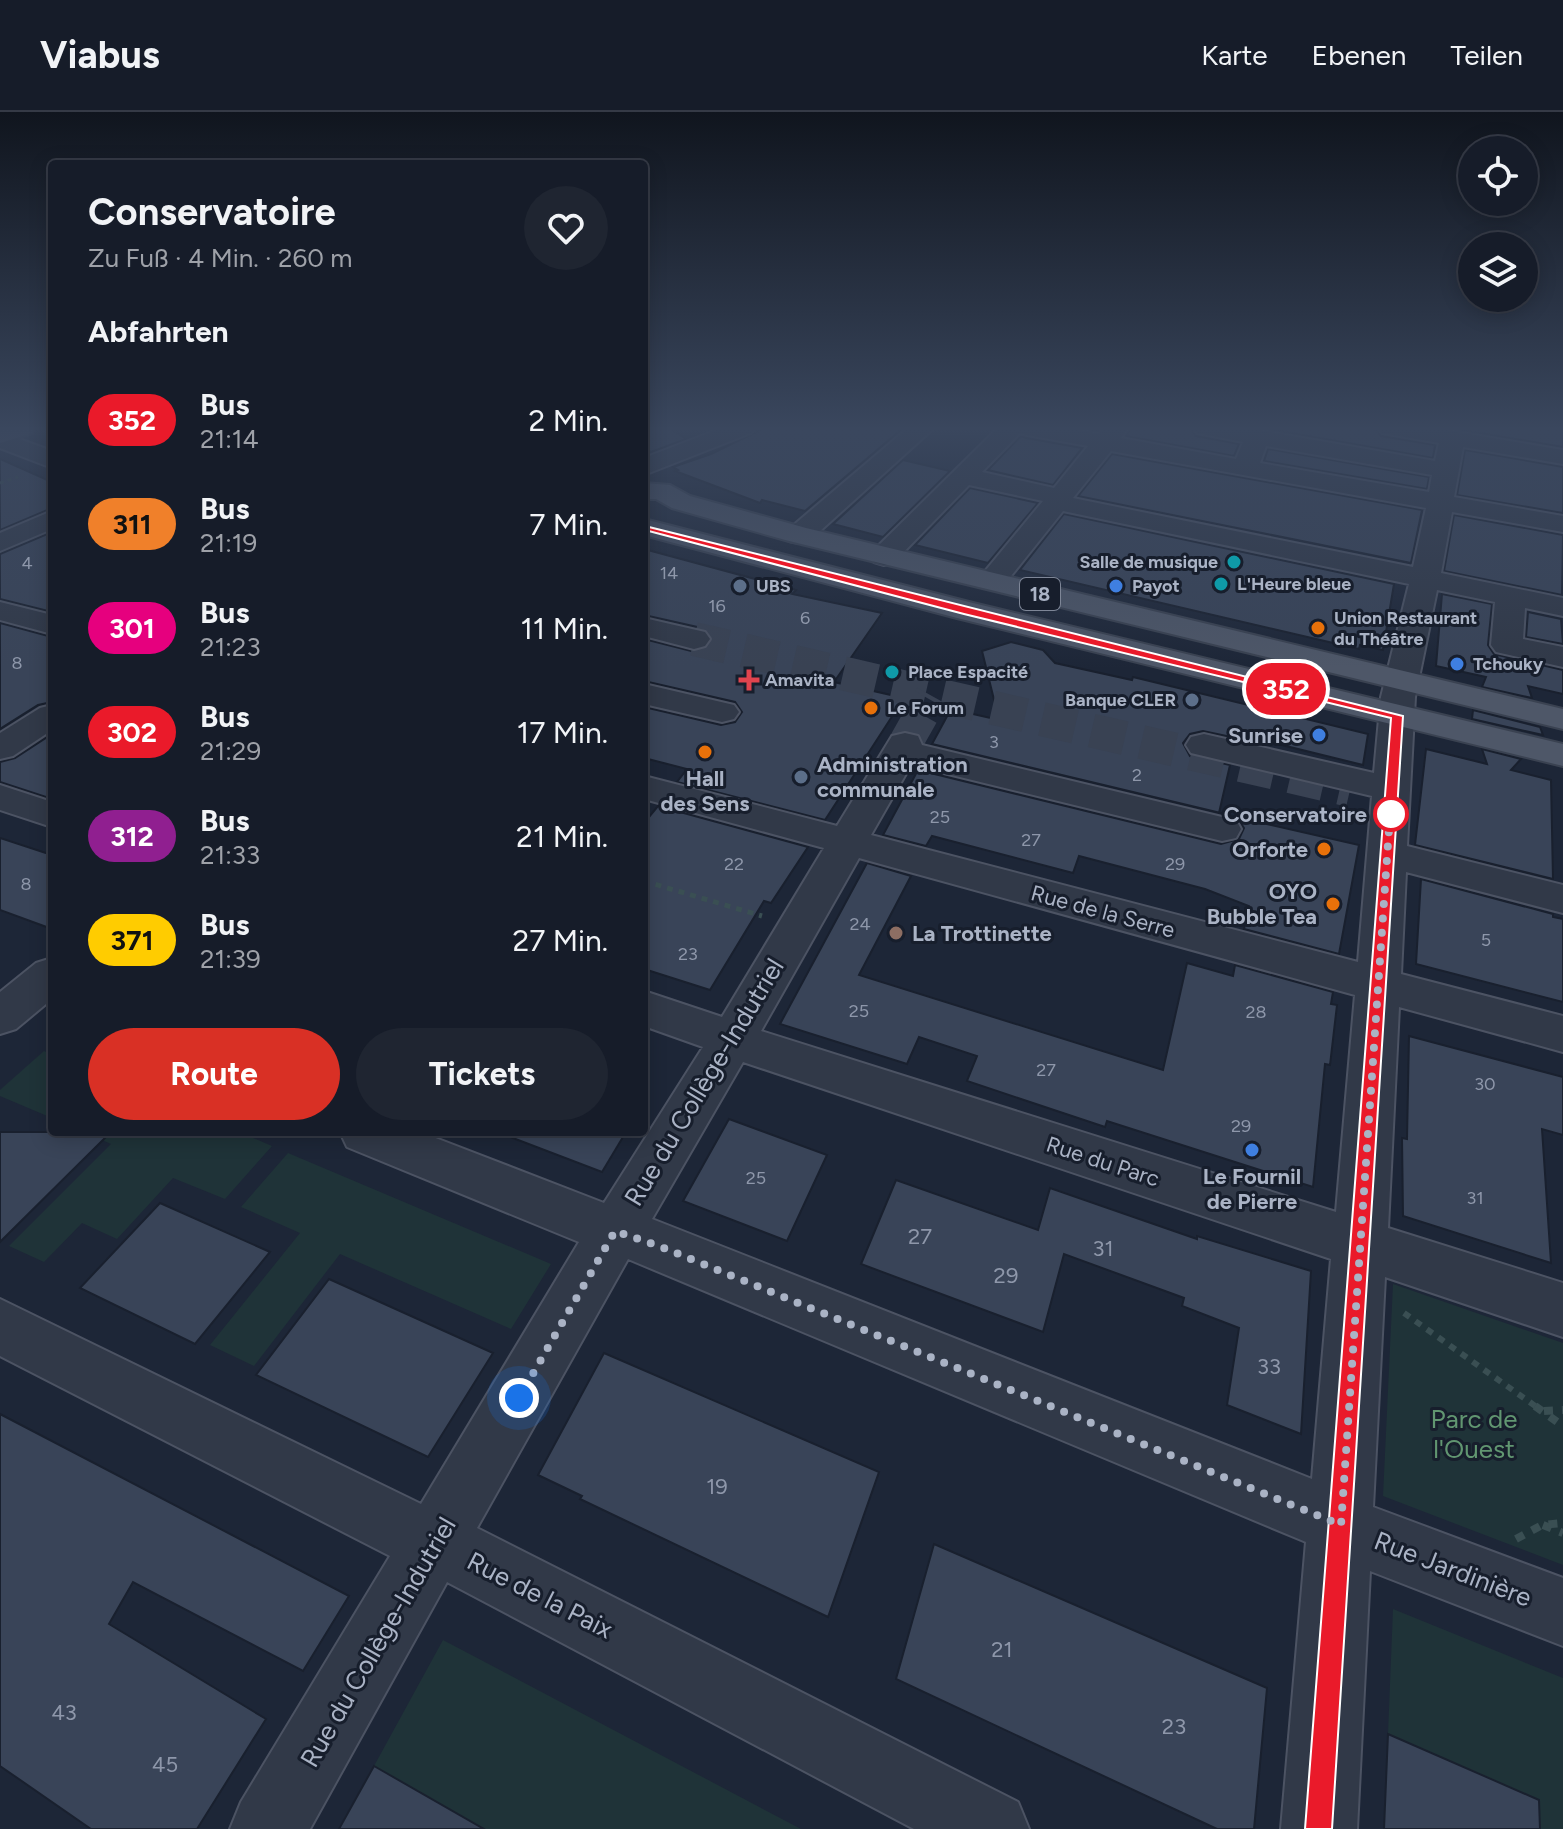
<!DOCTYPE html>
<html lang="de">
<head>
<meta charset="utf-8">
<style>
  body { margin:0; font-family:Figtree,sans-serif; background:#1f2531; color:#f1f3f6; height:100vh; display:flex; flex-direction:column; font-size:30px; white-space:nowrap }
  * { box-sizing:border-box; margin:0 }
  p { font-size:26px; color:#9ea1a8 }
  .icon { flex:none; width:44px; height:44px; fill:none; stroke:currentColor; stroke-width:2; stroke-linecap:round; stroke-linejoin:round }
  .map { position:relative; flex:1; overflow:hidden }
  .side { position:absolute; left:48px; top:48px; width:600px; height:976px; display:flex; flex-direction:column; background:#161c29; border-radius:8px; box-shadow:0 4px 20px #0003,0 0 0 2px #353a46 }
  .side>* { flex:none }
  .badge { padding:0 16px; border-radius:26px; font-size:28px; line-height:52px }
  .buttons { position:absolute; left:1458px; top:24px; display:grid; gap:16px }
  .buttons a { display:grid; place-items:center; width:80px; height:80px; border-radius:50%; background:#161c29; box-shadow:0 4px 20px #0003,0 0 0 2px #353a46; font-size:40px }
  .you { position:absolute; width:40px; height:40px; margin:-20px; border:6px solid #fff; border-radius:50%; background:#1a73e8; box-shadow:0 0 0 12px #1a73e833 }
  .map>.badge { position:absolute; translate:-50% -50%; box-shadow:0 0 0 4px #fff }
  h2 { padding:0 40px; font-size:30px; line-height:72px }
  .round { display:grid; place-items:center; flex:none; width:84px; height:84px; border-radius:42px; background:#1f2531 }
  .headline { display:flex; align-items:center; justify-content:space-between; height:136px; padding:0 40px }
  h1 { font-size:38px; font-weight:700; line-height:60px }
  .cta { display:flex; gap:16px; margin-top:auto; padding:16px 40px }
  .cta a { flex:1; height:92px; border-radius:48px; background:#d93025; color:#fff; font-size:32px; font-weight:700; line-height:92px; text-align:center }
  .cta a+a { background:#1f2531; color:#f1f3f6 }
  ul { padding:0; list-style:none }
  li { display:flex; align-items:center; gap:24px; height:104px; padding:0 40px }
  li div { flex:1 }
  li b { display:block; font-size:30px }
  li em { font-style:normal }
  li .badge { min-width:88px; font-weight:700; text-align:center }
  header { display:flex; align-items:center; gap:48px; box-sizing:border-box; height:112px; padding:0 40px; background:#161c29; border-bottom:2px solid #353a46 }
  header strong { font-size:38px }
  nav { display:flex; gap:44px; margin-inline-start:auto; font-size:28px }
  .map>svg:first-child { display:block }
</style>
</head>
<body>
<header>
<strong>Viabus</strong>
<nav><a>Karte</a><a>Ebenen</a><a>Teilen</a></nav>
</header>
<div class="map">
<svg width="1563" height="1717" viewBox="0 0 1563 1717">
  <rect width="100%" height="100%" fill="#1d2637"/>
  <!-- green -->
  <g fill="#1f3338">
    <polygon points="44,939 52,943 52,1006 0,984 0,978"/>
    <polygon points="84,1020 239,1020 272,1034 225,1087 173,1066 117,1127 82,1111 44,1150 9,1134 111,1032"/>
    <polygon points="288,1041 551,1152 511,1217 340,1142 254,1254 210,1233 300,1121 241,1095"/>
    <polygon points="1393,1172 1563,1231 1563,1453 1383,1384"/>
    <polygon points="1393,1497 1563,1566 1563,1717 1540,1717 1538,1688 1388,1622"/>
    <polygon points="443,1528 801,1717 484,1717 374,1654"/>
  </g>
  <!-- building -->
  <g fill="#394458" stroke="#19202e" stroke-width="2">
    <polygon points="644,316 669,316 686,327 651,340 644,335"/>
    <polygon points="765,316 903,316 805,399 762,388 760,391 675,359 678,358 673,355 711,342"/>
    <polygon points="1131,316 1190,316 1196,324 1239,332 1234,344 1126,324"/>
    <polygon points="1263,316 1375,316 1381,324 1435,333 1433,346"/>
    <polygon points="1451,316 1563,316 1563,335"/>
    <polygon points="1021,324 1026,326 1082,336 1053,373 988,358"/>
    <polygon points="1268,337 1429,365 1427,377 1264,349"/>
    <polygon points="1465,338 1563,355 1563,401 1457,383"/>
    <polygon points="1112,342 1422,398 1411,451 1078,384"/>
    <polygon points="0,347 52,370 52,396 0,418"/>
    <polygon points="903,348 950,359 883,425 833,412"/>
    <polygon points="970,376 1038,391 988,451 915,433"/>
    <polygon points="1064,402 1394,472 1383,538 1360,533 1359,537 1020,458"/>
    <polygon points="1454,403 1563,423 1562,483 1444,459"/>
    <polygon points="52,420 52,500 0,487 0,442"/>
    <polygon points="644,437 796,478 792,482 882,501 834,570 904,586 825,708 677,670 687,657 644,646 644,595 721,613 735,610 742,600 735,590 644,569 644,527 695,540 707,536 713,527 706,517 644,503"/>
    <polygon points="1442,482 1492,492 1488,533 1494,542 1563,558 1563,582 1528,574 1532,586 1482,575 1486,565 1436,554"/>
    <polygon points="1528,500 1561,507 1563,532 1526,525"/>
    <polygon points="0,511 52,525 52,590 38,593 0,617"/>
    <polygon points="1011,530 1043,538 1055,551 1132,568 1133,565 1368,622 1363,653 1237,622 1236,626 1203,619 1190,622 1183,631 1190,644 1230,653 1219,701 1359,733 1339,842 1244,817 1249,794 1205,777 1079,744 1073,761 932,724 926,734 883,723 918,658 1221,732 1239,727 1244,716 1237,705 932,632 951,597 999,608 982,539"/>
    <polygon points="1473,598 1540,615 1543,623 1472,607"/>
    <polygon points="52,622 52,683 49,686 0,670 0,650 15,646"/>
    <polygon points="1426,637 1487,652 1482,637 1521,647 1511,658 1551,668 1553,767 1415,733"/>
    <polygon points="658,694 808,735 771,791 764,789 710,878 644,857 644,711"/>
    <polygon points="0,726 52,743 52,817 0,798"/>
    <polygon points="867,751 911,764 859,863 1163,958 1187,851 1233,864 1235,853 1333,880 1331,892 1337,893 1330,953 1325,952 1313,1075 1107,1009 1105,1015 967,969 977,944 919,925 907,952 780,912"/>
    <polygon points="1421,767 1553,802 1553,805 1563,807 1563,890 1416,852"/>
    <polygon points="1409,924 1563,965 1563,1023 1542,1017 1551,1151 1403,1104 1402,1026 1407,1027"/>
    <polygon points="729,1007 827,1043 787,1129 683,1089"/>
    <polygon points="0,1020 111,1020 0,1130"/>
    <polygon points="505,1020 626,1020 602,1060 505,1023"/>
    <polygon points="896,1068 1038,1118 1050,1076 1197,1127 1197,1124 1311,1159 1301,1322 1227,1293 1239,1216 1182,1194 1184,1186 1064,1142 1043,1220 861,1152"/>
    <polygon points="160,1091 270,1140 195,1232 80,1176"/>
    <polygon points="329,1167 493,1241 428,1345 256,1263"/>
    <polygon points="604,1241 879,1360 828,1505 580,1387 582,1384 538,1363"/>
    <polygon points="0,1302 349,1484 303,1559 133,1470 109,1512 266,1607 197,1717 91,1717 0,1654"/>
    <polygon points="934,1432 1267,1576 1254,1717 1217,1717 896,1567"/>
    <polygon points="1388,1622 1539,1688 1540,1717 1384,1717"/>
    <polygon points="374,1654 484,1717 339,1717"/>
  </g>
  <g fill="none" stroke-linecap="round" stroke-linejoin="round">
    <!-- minor-tunnel -->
    <g stroke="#394253" stroke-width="34" stroke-dasharray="34 17" stroke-linecap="butt">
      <polyline points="694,527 1350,678"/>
      <polyline points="905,632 932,584"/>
    </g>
    <defs>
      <g id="minor">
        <polygon points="722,316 755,316 751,321 644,363 644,346"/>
        <polygon points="908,316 934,316 809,429 799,431 789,429 785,423 789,417"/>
        <path d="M998,316H1066L1099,322L1103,316H1128L1121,326L1236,347L1243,330L1197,321L1193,316H1246L1435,349L1439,331L1382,321L1378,316H1433L1563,338V352L1463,335L1454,385L1563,404V420L1452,400L1441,461L1563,486V504L1525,496L1523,527L1563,535V555L1496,540L1491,533L1495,490L1437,478L1415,585L1407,734L1563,773V801L1406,760L1401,862L1563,904V940L1399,895L1388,1116L1563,1171V1225L1385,1165L1373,1395L1563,1466V1534L1370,1459L1357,1717H1281L1306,1430L628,1147L477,1416L1018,1690L1029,1717H914L447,1470L310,1717H230L241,1690L390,1444L0,1244V1187L421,1392L579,1130L347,1035L340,1020H420L604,1091L703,935L644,914V879L722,905L824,736L644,687V664L837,714L892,624L905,621L918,624L922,633L1222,705L1236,708L1241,717L1236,726L1222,729L911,653L871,723L1358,850L1372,684L1191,641L1186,633L1191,625L1204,622L1374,661L1381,585L1409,472L1063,399L1011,464L1001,467L991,464L986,458L1043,389L969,373L894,450L884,453L874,450L870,444L874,438ZM1020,321L1027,323L1088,334L1054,376L982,360ZM1266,334L1432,363L1429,380L1260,351ZM1111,339L1426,396L1413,455L1073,386ZM859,746L1355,883L1336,1100L761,919ZM743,950L1331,1147L1312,1367L652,1107Z"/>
        <polygon points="0,320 52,339 52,356 0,336"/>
        <polygon points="52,399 52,417 0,439 0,421"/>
        <polygon points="0,490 52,503 52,522 0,508"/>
        <polygon points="644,506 705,520 710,527 705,534 694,537 644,524"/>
        <polygon points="644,572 734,593 739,600 734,607 722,610 644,592"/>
        <polygon points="52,593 52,618 13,644 0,647 0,621 40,596"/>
        <polygon points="0,673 52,690 52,715 0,698"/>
        <polygon points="52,846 52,887 16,917 0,922 0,880 36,851"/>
      </g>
      <g id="major">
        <polygon points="0,316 36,316 32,321 0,331"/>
        <polygon points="644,371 670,373 690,384 806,416 1563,597 1563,617 789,429 672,396 656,387 644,387"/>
        <polygon points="644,407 973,491 1563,632 1563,654 957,506 644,423"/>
      </g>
    </defs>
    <!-- minor casing -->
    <use href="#minor" stroke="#4c5363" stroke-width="4"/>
    <!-- major casing -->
    <use href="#major" stroke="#3a4251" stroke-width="4"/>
    <!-- path-far3 -->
    <polyline stroke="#3a4f53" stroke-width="3" stroke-dasharray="4 4" stroke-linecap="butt" points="0,371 18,365"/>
    <!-- path-far2 -->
    <polyline stroke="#3a4f53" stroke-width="5" stroke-dasharray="6 6" stroke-linecap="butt" points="644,769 762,804"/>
    <!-- path-far1 -->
    <polyline stroke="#3a4f53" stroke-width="6" stroke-dasharray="7 7" stroke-linecap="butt" points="1404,1201 1538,1296"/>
    <!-- path -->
    <g stroke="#3a4f53" stroke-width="8" stroke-dasharray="9 9" stroke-linecap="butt">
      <polyline points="1535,1294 1563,1314"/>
      <polyline points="1544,1299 1563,1298"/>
      <polyline points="1543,1413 1563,1421"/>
      <polyline points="1516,1427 1542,1413 1563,1411"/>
    </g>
    <!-- minor -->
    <use href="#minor" fill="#313948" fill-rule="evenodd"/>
    <!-- major -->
    <use href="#major" fill="#4e5768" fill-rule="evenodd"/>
  </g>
  <!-- sky -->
  <linearGradient id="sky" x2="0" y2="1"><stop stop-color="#10151e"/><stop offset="0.57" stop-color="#3a475e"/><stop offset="1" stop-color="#3a475e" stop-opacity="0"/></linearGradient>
  <rect width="1563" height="556" fill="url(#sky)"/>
  <!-- line -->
  <polygon fill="#ea1a2a" stroke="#fff" stroke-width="2" points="641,413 1403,604 1332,1717 1305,1717 1391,606 964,502 641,417"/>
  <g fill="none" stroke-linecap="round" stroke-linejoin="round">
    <!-- walk -->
    <polyline stroke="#aab3c5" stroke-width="8" stroke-dasharray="0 14.4" points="519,1286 615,1119 659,1134 1341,1413 1391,688 1391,702"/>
  </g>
  <!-- markers -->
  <g fill="#0f9aa8" stroke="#171e2c" stroke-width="3">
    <circle cx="1234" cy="450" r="8"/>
    <circle cx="1221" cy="472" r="8"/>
    <circle cx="892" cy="560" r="8"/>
  </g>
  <g fill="#5c6f8a" stroke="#171e2c" stroke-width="3">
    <circle cx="740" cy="474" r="8"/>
    <circle cx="1192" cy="588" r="8"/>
    <circle cx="801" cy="665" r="8"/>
  </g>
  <g fill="#3f7fe0" stroke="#171e2c" stroke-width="3">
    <circle cx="1116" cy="474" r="8"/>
    <circle cx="1457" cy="552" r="8"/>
    <circle cx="1319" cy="623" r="8"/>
    <circle cx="1252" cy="1038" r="8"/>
  </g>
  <g fill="#e8710a" stroke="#171e2c" stroke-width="3">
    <circle cx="1318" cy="516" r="8"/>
    <circle cx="871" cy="596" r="8"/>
    <circle cx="705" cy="640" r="8"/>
    <circle cx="1324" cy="737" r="8"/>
    <circle cx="1333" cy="792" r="8"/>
  </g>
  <path fill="#e0444e" stroke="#171e2c" stroke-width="3" d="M745 556h8v8h8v8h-8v8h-8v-8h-8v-8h8z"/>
  <circle fill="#fff" stroke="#ea1a2a" stroke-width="4" cx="1391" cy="702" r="16"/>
  <circle fill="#8d6e63" stroke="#171e2c" stroke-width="3" cx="896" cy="821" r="8"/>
  <g text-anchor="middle" stroke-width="6" stroke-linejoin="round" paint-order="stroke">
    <!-- far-poi labels -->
    <g font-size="18" font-weight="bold" fill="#aab3c5" stroke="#171e2c" text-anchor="start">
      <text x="1218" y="456" text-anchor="end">Salle de musique</text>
      <text x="1237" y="478">L'Heure bleue</text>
      <text x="756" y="480">UBS</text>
      <text x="1132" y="480">Payot</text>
      <text x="1334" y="512">Union Restaurant<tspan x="1334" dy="21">du Théâtre</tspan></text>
      <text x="1473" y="558">Tchouky</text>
      <text x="908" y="566">Place Espacité</text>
      <text x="765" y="574">Amavita</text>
      <text x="1176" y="594" text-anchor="end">Banque CLER</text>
      <text x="887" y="602">Le Forum</text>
    </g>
    <!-- number labels -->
    <g font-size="18" fill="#8e97aa">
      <text x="27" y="457">4</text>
      <text x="669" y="467">14</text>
      <text x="717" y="500">16</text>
      <text x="805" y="512">6</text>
      <text x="17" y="557">8</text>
      <text x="994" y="636">3</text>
      <text x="1137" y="669">2</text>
      <text x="940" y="711">25</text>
      <text x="1031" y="734">27</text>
      <text x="734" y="758">22</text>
      <text x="1175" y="758">29</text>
      <text x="26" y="778">8</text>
      <text x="860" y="818">24</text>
      <text x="1486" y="834">5</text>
      <text x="688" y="848">23</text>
      <text x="859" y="905">25</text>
      <text x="1256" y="906">28</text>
      <text x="1046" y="964">27</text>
      <text x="1485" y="978">30</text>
      <text x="1241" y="1020">29</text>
      <text x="756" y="1072">25</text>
      <text x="1475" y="1092">31</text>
    </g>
    <!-- shield labels -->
    <rect fill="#171e2c" stroke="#7e8697" stroke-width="2" x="1020" y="466" width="40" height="32" rx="6"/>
    <g font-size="20" font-weight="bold" fill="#aab3c5">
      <text x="1040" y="489">18</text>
    </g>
    <!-- poi labels -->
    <g font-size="22" font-weight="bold" fill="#aab3c5" stroke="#171e2c" text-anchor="end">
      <text x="1303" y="631">Sunrise</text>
      <text x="817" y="660" text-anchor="start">Administration<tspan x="817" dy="25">communale</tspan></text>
      <text x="705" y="674" text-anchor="middle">Hall<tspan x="705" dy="25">des Sens</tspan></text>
      <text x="1308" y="745">Orforte</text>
      <text x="1317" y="787">OYO<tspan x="1317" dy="25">Bubble Tea</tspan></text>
      <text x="912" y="829" text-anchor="start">La Trottinette</text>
      <text x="1252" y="1072" text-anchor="middle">Le Fournil<tspan x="1252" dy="25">de Pierre</tspan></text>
    </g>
    <!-- stop labels -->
    <g font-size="22" font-weight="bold" fill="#aab3c5" stroke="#171e2c" text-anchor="end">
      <text x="1367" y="710">Conservatoire</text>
    </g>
    <!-- street labels -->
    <g font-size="22" fill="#aab3c5" stroke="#171e2c">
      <text transform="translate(1103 799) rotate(15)" y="8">Rue de la Serre</text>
      <text transform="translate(1103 1049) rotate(18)" y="8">Rue du Parc</text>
    </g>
    <!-- near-number labels -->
    <g font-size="22" fill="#8e97aa">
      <text x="920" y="1132">27</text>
      <text x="1103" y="1144">31</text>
      <text x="1006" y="1171">29</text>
      <text x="1269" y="1262">33</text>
      <text x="717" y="1382">19</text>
      <text x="1002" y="1545">21</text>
      <text x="64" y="1608">43</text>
      <text x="1174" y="1622">23</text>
      <text x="165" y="1660">45</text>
    </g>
    <!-- near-street labels -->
    <g font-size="26" fill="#aab3c5" stroke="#171e2c">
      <text transform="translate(704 970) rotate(-59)" y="9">Rue du Collège-Indutriel</text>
      <text transform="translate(1453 1457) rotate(21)" y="9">Rue Jardinière</text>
      <text transform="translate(540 1483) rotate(27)" y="9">Rue de la Paix</text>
      <text transform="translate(378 1530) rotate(-60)" y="9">Rue du Collège-Indutriel</text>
    </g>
    <!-- near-park labels -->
    <g font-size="26" fill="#619671" stroke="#171e2c">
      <text x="1474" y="1316">Parc de<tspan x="1474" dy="30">l'Ouest</tspan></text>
    </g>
  </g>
</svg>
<div class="buttons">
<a><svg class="icon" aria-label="locate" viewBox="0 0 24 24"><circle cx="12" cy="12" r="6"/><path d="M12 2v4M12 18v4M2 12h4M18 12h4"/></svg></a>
<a><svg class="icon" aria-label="layers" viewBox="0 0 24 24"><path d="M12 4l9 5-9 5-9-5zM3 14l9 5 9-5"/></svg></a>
</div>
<div class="you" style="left:519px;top:1286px"></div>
<b class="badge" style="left:1286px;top:577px;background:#ea1a2a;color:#fff">352</b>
<section class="side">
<div class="headline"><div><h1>Conservatoire</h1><p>Zu Fuß · 4 Min. · 260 m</p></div><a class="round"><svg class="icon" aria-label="heart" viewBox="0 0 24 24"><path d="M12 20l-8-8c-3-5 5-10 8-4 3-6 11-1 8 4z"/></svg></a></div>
<h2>Abfahrten</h2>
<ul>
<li><span class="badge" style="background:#ea1a2a;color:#fff">352</span><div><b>Bus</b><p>21:14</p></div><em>2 Min.</em></li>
<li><span class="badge" style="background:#f0802a;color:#111">311</span><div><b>Bus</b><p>21:19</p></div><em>7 Min.</em></li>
<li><span class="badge" style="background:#e6007e;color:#fff">301</span><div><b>Bus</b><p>21:23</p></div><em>11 Min.</em></li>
<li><span class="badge" style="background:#ea1a2a;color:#fff">302</span><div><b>Bus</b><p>21:29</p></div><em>17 Min.</em></li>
<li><span class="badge" style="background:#901f90;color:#fff">312</span><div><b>Bus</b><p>21:33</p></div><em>21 Min.</em></li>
<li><span class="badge" style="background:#fc0;color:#111">371</span><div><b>Bus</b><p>21:39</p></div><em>27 Min.</em></li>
</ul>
<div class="cta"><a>Route</a><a>Tickets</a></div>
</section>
</div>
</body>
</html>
